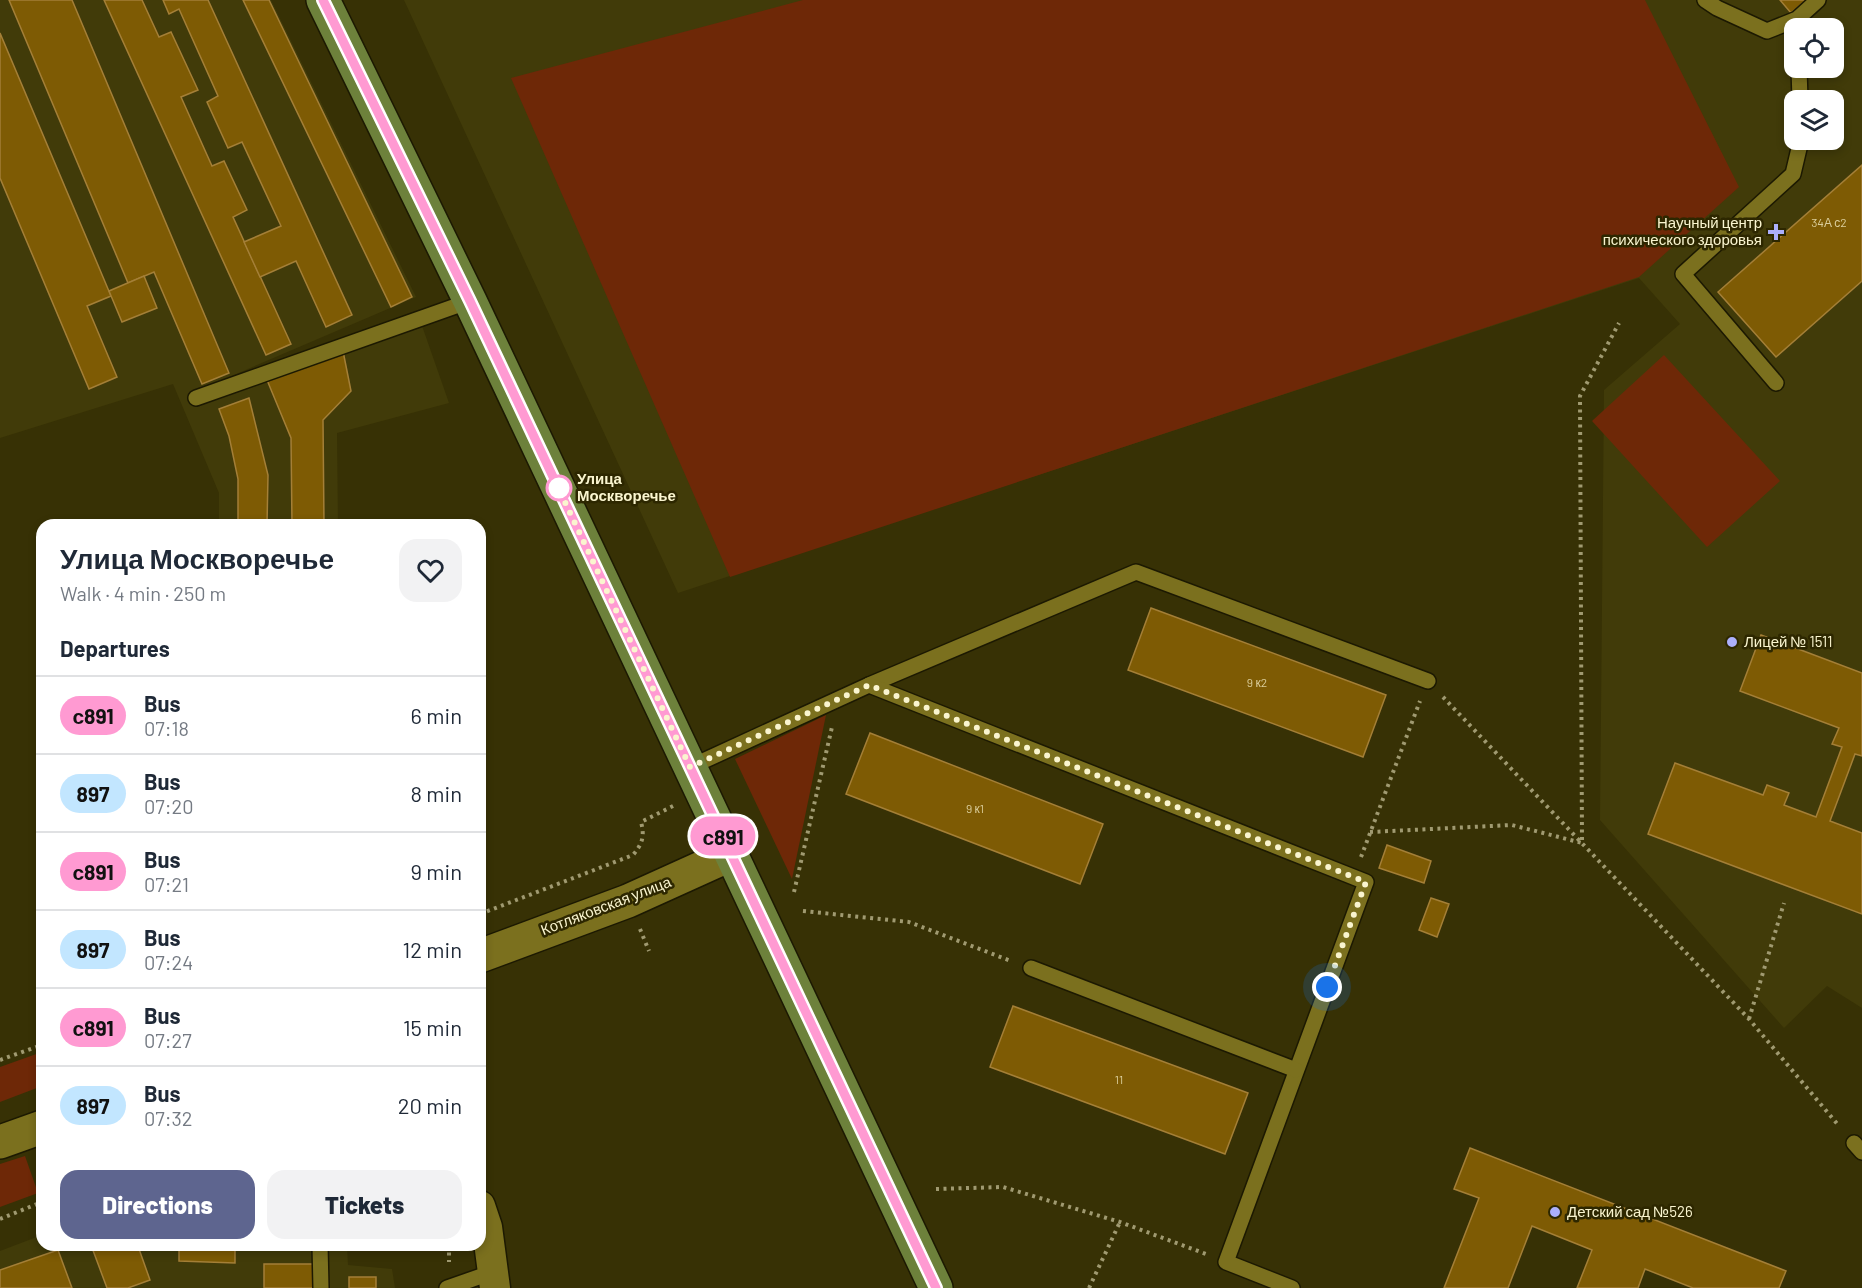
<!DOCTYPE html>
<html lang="en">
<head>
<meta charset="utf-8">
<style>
  body { margin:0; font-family:Barlow,sans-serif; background:#f2f2f3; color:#1f2937; height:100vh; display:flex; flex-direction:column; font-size:22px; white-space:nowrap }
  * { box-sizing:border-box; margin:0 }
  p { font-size:20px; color:#747a83 }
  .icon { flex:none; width:33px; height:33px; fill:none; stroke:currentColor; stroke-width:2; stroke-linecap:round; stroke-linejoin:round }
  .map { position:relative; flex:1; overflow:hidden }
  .details { position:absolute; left:36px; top:519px; width:450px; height:732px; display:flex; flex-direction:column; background:#fff; border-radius:18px; box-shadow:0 3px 9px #0003 }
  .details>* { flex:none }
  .badge { padding:0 12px; border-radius:20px; font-size:21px; line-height:39px }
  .controls { position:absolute; left:1784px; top:18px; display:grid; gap:12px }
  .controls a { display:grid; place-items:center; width:60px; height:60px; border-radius:12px; background:#fff; box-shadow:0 3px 9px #0003; font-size:30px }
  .you { position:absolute; width:30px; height:30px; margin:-15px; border:4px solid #fff; border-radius:50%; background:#1a73e8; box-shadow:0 0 0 9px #1a73e833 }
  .map>.badge { position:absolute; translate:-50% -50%; box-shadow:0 0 0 3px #fff }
  h2 { padding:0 24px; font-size:22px; line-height:54px }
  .round { display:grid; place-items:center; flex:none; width:63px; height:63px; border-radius:18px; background:#f2f2f3 }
  .headline { display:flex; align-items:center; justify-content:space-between; height:102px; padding:0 24px }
  h1 { font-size:28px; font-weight:800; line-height:45px }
  .cta { display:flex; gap:12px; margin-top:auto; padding:12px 24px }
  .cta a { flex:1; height:69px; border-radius:18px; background:#5e658f; color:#fff; font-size:24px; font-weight:800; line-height:69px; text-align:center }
  .cta a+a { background:#f2f2f3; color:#1f2937 }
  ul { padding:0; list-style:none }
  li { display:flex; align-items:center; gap:18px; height:78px; padding:0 24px; border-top:2px solid #e0e1e3 }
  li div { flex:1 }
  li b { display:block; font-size:22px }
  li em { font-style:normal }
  li .badge { min-width:66px; font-weight:700; text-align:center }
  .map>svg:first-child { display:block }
</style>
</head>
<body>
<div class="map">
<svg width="1862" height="1288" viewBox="0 0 1862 1288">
  <rect width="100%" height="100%" fill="#373105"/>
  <!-- built -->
  <g fill="#413b09" fill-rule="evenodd">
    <polygon points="0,0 271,0 416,297 194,392 420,320 449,403 337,433 338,525 219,525 219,493 173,384 0,438"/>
    <path d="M404,0H1862V1008L1827,986L1784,1028L1600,820L1604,390L1680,324L1639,278L678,593ZM1794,28H1833V68H1794ZM1794,100H1833V140H1794Z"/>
    <polygon points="42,1235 42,1245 347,1245 348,1265 392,1269 395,1288 0,1288 0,1251"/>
  </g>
  <!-- green -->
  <g fill="#6e2807">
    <polygon points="803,0 1645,0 1739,187 1639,277 730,577 511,78"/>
    <polygon points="1664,355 1780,481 1707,547 1592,421"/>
    <polygon points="826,715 792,879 735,759"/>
    <polygon points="42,1052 42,1086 0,1102 0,1067"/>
    <polygon points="25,1156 38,1193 0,1207 0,1164"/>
  </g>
  <!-- building -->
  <g fill="#7e5b04" stroke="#a47f37" stroke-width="1.5">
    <polygon points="9,0 72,0 229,373 202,384 154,272 128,283"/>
    <polygon points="104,0 142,0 159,37 171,32 198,90 181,97 212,166 224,161 247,210 233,217 291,344 266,355"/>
    <polygon points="163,0 208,0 352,315 326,327 296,261 260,277 244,242 281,226 242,142 228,148 207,102 218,96 179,9 169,14"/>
    <polygon points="243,0 269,0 412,297 391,307"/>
    <polygon points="1780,0 1806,0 1791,13"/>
    <polygon points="0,33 111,296 87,306 117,377 89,389 0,178"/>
    <polygon points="1862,165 1862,281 1776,357 1718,292"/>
    <polygon points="144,276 157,308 122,322 109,291"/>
    <polygon points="343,351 351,391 323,420 324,525 292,525 291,438 267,380"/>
    <polygon points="249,398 268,475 267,525 238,525 238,479 229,436 219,409"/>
    <polygon points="1151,608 1386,695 1363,757 1128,670"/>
    <polygon points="1761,635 1862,673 1862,756 1855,754 1830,821 1862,833 1862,914 1648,834 1675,763 1763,795 1767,785 1789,793 1784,805 1816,817 1842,747 1832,744 1839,728 1740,691"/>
    <polygon points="870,733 1103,824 1080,884 846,794"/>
    <polygon points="1387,845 1431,861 1424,883 1379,868"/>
    <polygon points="1431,898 1449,904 1437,937 1419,930"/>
    <polygon points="1013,1006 1248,1093 1225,1154 990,1067"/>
    <polygon points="1470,1148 1786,1271 1779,1288 1693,1288 1645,1269 1638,1288 1577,1288 1592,1250 1532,1226 1508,1288 1444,1288 1479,1198 1454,1189"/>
    <polygon points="91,1245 150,1245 139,1249 150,1280 128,1288 107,1288"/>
    <polygon points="179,1245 235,1245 235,1263 179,1261"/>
    <polygon points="58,1250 72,1288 0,1288 0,1270"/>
    <rect x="264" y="1264" width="55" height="24"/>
    <rect x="349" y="1277" width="27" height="11"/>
  </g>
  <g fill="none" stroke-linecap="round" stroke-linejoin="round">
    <defs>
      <g id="service">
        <polyline points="1705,0 1717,8 1767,31 1797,19 1818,0"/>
        <polyline points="1799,68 1800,100"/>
        <polyline points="1776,383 1683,274 1793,174 1801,140"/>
        <polyline points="196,398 470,301"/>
        <polyline points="869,685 1136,572 1428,681"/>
        <polyline points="690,767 869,685 1366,882 1226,1262 1292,1288"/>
        <polyline points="1031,968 1296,1070"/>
        <polyline points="1854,1143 1862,1152"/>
        <polyline points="320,1245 321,1288"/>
        <polyline points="447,1288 493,1272"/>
      </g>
      <polyline id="minor" points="480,1206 487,1227 495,1288"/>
      <g id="tertiary">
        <polyline points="480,956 628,901 732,854"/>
        <polyline points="0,1142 42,1127"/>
      </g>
      <polyline id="secondary" points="323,0 470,301 936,1288"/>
    </defs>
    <!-- service casing -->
    <use href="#service" stroke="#1c1902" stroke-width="18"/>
    <!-- minor casing -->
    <use href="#minor" stroke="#1c1902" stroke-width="33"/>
    <!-- tertiary casing -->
    <use href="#tertiary" stroke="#1c1902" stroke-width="36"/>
    <!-- secondary casing -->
    <use href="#secondary" stroke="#1c1902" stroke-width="36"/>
    <!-- path -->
    <g stroke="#a09a71" stroke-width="4" stroke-dasharray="3 4.5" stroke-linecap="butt">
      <polyline points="1443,697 1749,1019 1839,1126"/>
      <polyline points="1370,832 1512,825 1582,843 1580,396 1619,323"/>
      <polyline points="1361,857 1420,701"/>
      <polyline points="794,892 832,727"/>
      <polyline points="803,911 909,922 1011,961"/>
      <path d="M480,914L633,855C642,844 645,837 641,822L675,805"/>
      <polyline points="640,929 649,951"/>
      <polyline points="1749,1019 1784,903"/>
      <polyline points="0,1060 42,1045"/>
      <polyline points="936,1189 1003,1187 1120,1222 1206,1254"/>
      <polyline points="0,1219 42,1202"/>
      <polyline points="449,1245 449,1262"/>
      <polyline points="1089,1288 1120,1222"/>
    </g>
    <!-- service -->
    <use href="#service" stroke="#7b701e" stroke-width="15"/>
    <!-- minor -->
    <use href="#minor" stroke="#7b701e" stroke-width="30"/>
    <!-- tertiary -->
    <use href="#tertiary" stroke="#7b701e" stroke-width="33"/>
    <!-- secondary -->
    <use href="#secondary" stroke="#6d813b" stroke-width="33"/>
  </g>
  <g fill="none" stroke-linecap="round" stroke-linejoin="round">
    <defs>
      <polyline id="line" points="323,0 470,301 936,1288"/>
    </defs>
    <!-- line casing -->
    <use href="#line" stroke="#fff" stroke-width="14"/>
    <!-- line -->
    <use href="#line" stroke="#ff9ad2" stroke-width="9"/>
    <!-- walk -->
    <polyline stroke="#faf5cf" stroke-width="6" stroke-dasharray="0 10.8" points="559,488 555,481 690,767 869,685 1366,882 1327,987"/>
  </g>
  <!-- markers -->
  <g fill="#acaffb" stroke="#2d2700" stroke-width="2">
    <path d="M1773 223h6v6h6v6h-6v6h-6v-6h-6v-6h6z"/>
    <circle cx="1732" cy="642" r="6"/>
    <circle cx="1555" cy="1212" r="6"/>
  </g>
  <circle fill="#fff" stroke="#ff9ad2" stroke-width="3" cx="559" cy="488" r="12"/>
  <g text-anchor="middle" stroke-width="5" stroke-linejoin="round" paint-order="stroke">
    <!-- number labels -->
    <g font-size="12" fill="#dbce9c">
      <text x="1829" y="227">34А с2</text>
      <text x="1257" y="687">9 к2</text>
      <text x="975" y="813">9 к1</text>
      <text x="1119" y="1084">11</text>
    </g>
    <!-- poi labels -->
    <g font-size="15" fill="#faf5cf" stroke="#2d2700" text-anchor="start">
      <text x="1762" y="228" text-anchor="end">Научный центр<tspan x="1762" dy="17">психического здоровья</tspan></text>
      <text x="1744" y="647">Лицей № 1511</text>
      <text x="1567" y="1217">Детский сад №526</text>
    </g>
    <!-- stop labels -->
    <g font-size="15" font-weight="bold" fill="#faf5cf" stroke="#2d2700" text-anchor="start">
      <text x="577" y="484">Улица<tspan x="577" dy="17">Москворечье</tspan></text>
    </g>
    <!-- street labels -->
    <g font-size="15" fill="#faf5cf" stroke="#2d2700">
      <text transform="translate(606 906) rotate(-21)" y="5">Котляковская улица</text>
    </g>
  </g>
</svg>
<div class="controls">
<a><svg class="icon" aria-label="locate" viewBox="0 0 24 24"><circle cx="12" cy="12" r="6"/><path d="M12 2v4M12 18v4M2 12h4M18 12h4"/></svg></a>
<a><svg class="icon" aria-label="layers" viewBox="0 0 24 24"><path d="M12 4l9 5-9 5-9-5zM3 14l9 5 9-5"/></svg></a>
</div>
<div class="you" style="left:1327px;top:987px"></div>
<b class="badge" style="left:723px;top:836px;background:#ff9ad2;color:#111">с891</b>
<section class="details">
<div class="headline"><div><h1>Улица Москворечье</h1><p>Walk · 4 min · 250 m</p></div><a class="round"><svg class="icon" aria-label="heart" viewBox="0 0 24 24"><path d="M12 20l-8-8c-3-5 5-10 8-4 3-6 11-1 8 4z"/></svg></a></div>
<h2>Departures</h2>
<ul>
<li><span class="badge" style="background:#ff9ad2;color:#111">с891</span><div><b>Bus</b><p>07:18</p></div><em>6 min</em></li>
<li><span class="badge" style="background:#c2e6ff;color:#111">897</span><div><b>Bus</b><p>07:20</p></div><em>8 min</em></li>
<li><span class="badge" style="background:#ff9ad2;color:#111">с891</span><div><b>Bus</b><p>07:21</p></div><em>9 min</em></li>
<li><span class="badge" style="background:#c2e6ff;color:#111">897</span><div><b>Bus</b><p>07:24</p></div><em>12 min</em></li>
<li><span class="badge" style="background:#ff9ad2;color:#111">с891</span><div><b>Bus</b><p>07:27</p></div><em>15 min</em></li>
<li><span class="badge" style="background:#c2e6ff;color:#111">897</span><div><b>Bus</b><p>07:32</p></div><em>20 min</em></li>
</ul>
<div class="cta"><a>Directions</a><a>Tickets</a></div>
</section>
</div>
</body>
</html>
